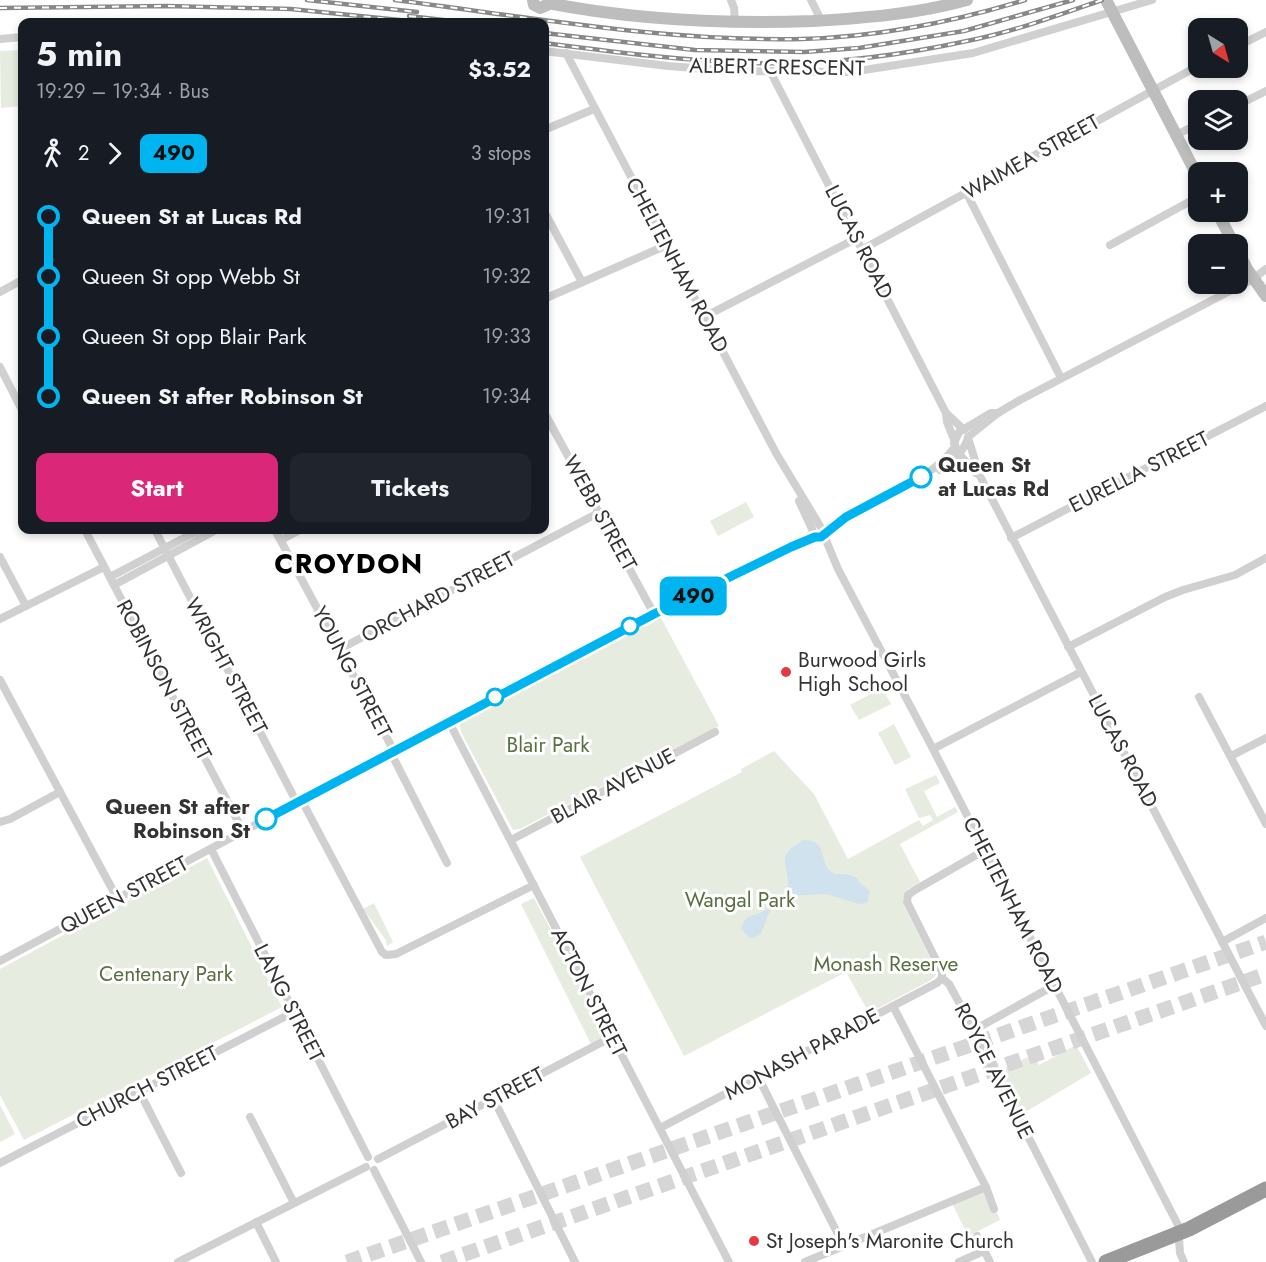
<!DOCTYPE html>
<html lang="en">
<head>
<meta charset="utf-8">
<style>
  body { margin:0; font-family:Jost,sans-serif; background:#20242c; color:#f1f3f6; height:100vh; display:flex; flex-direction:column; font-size:22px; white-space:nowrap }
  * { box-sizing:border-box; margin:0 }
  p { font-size:20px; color:#9ea1a6 }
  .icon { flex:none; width:33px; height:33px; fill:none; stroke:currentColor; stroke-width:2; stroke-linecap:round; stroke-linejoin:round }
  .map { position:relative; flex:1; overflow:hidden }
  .drawer { position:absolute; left:18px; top:18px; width:531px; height:516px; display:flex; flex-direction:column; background:#171b24; border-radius:12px; box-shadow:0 3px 9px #0003 }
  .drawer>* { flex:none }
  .badge { padding:0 12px; border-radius:9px; font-size:21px; line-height:39px }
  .needle { width:39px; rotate:143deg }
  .fabs { position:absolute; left:1188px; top:18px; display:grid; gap:12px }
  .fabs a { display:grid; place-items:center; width:60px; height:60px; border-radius:12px; background:#171b24; box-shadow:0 3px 9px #0003; font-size:30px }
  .map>.badge { position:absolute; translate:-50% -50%; box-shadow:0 0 0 3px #fff }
  .legs { display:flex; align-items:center; gap:9px; height:66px; padding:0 18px; font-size:20px }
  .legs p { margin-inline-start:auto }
  .summary { display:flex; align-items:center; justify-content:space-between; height:102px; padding:0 18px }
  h1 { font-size:33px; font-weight:700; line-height:45px }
  .primary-button { display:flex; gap:12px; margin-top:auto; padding:12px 18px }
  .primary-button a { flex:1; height:69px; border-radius:12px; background:#db2777; color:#fff; font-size:24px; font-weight:700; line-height:69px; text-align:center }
  .primary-button a+a { background:#20242c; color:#f1f3f6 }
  ul { padding:0 18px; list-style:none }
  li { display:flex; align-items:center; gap:21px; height:60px; font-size:22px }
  li i { display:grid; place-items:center; width:9px; height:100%; margin:0 8px; background:currentColor }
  li i::after { content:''; width:15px; height:15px; margin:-8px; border:4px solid; border-radius:50%; background:#171b24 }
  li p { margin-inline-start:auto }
  li:first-child i { background:linear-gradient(#0000 50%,currentColor 0) }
  li:last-child i { background:linear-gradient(currentColor 50%,#0000 0) }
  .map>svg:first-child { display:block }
</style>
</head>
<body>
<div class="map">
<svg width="1266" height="1262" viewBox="0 0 1266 1262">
  <rect width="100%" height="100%" fill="#fff"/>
  <!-- green -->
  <g fill="#e6ecdf">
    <polygon points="22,50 22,106 1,108 0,51"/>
    <polygon points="746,502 754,517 718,536 710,521"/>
    <polygon points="661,618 719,726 520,829 513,830 461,732 460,725 463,720"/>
    <polygon points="882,688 891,704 859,720 850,705"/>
    <polygon points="894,724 911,757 895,765 878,733"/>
    <path d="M774,751L814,794L848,859L919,820L923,826L933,820L930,815L919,818L905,789L936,775L940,783L924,791L937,817L955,807L958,812L900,844L920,882C909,888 903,891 903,904L935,968L936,975L931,980L869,1013L846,972L684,1056L580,857L742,772L741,769Z"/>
    <polygon points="207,858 282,1007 24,1140 0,1095 0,969"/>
    <polygon points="534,898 607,1036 591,1044 521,904"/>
    <polygon points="374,903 393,942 387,946 386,940 363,909"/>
    <polygon points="1076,1045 1091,1073 1022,1114 999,1071 1034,1054 1039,1065"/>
    <polygon points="0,1105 15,1134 0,1142"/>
    <polygon points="986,1187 1000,1220 968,1236 951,1201"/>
  </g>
  <!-- water -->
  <path fill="#cfe2ee" d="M804,840C824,840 821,855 827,868C828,869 833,873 835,874H847L857,878L860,883L870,891L867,903L859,904L826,894L790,896L770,910L761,934L753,938L748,937L741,928L746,918L767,910L787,893C793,865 770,858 804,840Z"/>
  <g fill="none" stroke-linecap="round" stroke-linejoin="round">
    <!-- highway-tunnel -->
    <g stroke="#d6d6d6" stroke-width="15" stroke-dasharray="15 8" stroke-linecap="butt">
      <polyline points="347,1262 1266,942"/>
      <polyline points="442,1262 1266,974"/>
    </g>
    <!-- street -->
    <g stroke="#d0d0d0" stroke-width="8">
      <polyline points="731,0 734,8 735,23"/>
      <polyline points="811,0 821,20"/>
      <polyline points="0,39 22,37"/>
      <polyline points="1238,46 1266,32"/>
      <polyline points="544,51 668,66 733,71 851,72 973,53 1152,0"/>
      <polyline points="566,53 776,453 820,526"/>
      <polyline points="770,71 946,413 947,422 955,442"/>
      <polyline points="1238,105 1266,91"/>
      <polyline points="544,130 594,109"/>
      <polyline points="1176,135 1198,124"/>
      <polyline points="966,192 1061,378"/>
      <polyline points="544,211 582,282"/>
      <polyline points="1110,245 1198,197"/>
      <polyline points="863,249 1198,66"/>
      <polyline points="0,292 22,280"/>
      <polyline points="544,299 667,245"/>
      <polyline points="704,317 857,238"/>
      <polyline points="0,367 22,410"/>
      <polyline points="544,412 654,614"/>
      <polyline points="946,413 964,430"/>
      <polyline points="968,437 998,413 1020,400 1253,279 1266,269"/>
      <polyline points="968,438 980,476 1266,1026"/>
      <path d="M940,470C953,462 963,453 968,438"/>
      <polyline points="976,473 959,454 954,443 959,432 991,413 998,413"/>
      <polyline points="799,501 812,529"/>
      <path d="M812,529L815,537C823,537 837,522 845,517C880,495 929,482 954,448"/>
      <polyline points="85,530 243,831"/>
      <polyline points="155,530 297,803"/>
      <polyline points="275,530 394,751"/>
      <polyline points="823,533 838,569 933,749 1178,1225 1180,1253 1184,1262"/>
      <polyline points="1011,538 1266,406"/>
      <polyline points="281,540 300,530"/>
      <polyline points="0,557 26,606"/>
      <polyline points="110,577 199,530"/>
      <polyline points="114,585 216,530"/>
      <polyline points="0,619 104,567"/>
      <polyline points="1068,647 1165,597 1183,590 1235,575 1266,558"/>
      <polyline points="340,649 600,512"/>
      <polyline points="0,680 117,898"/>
      <polyline points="1199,697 1266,824"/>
      <polyline points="449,722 729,1262"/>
      <polyline points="933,749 1081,672"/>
      <polyline points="391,753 447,863"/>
      <polyline points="1231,756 1266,738"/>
      <polyline points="302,801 382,952 386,955 396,954 534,885"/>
      <polyline points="0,822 10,819 60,792"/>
      <polyline points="511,840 715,732"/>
      <polyline points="211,849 368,1157"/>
      <polyline points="985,850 915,890 908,895 907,902 942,972 942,978 949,984 974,1030 1092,1262"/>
      <polyline points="1222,942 1266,918"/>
      <polyline points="0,961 574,655 654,614 815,537"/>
      <polyline points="893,1006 986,1187 994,1209"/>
      <polyline points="974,1030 1055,985"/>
      <polyline points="758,1077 844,1246"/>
      <polyline points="139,1091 181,1173"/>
      <polyline points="493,1098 575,1262"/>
      <polyline points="250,1117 294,1203"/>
      <polyline points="660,1128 937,983 942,978"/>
      <polyline points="378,1159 612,1037"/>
      <polyline points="0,1163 294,1012"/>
      <polyline points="374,1170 421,1262"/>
      <polyline points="256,1222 276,1262"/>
      <polyline points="977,1236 990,1262"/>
      <polyline points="178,1262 366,1167"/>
      <polyline points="805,1262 986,1187"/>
      <polyline points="959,1262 984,1251"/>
    </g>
    <!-- secondary -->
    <g stroke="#bdbdbd" stroke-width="12">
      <polyline points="533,0 534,5 540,8 547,5 549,0"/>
      <polyline points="1106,0 1198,177"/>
      <path d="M548,3C635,20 724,24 813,21C865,18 917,14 967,0"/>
      <polyline points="1217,212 1234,244"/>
      <polyline points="1238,251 1247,269 1266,296"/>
    </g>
    <!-- highway -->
    <polyline stroke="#9a9a9a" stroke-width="15" points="1106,1262 1189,1229 1266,1189"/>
    <defs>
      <g id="rail">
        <polyline points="307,0 417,12"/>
        <path d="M395,0C529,17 666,42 802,39C877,37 953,22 1025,0"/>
        <polyline points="0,8 167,6 291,9 419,22"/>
        <polyline points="409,16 460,22"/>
        <polyline points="544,33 695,50 804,52 859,48 964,31 1073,0"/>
        <path d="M544,43C614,52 683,61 754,63C824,65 898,56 967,41C1013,32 1058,15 1102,0"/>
      </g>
    </defs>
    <!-- rail casing -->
    <use href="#rail" stroke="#888" stroke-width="4.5"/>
    <!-- rail -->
    <use href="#rail" stroke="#fff" stroke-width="2" stroke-dasharray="7" stroke-linecap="butt"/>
  </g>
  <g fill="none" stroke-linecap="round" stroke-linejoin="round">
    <defs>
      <polyline id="line-1" points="266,819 654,614 791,547 815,537 821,537 846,517 921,477"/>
    </defs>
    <!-- line-1 casing -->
    <use href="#line-1" stroke="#fff" stroke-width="14"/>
    <!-- line-1 -->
    <use href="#line-1" stroke="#00b5ef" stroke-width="9"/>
  </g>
  <!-- markers -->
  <g fill="#fff" stroke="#00b5ef" stroke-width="3">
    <circle cx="921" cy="477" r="10"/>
    <circle cx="630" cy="626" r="8"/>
    <circle cx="495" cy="697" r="8"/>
    <circle cx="266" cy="819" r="10"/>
  </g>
  <g fill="#e63946" stroke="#fff" stroke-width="2">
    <circle cx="786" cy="672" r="6"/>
    <circle cx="754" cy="1241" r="6"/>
  </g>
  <g text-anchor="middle" stroke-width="6" stroke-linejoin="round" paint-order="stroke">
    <!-- street labels -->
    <g font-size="21" fill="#333" stroke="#fff">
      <text transform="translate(777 67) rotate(1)" y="7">ALBERT CRESCENT</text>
      <text transform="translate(1031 157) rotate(-29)" y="7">WAIMEA STREET</text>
      <text transform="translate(859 242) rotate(63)" y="7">LUCAS ROAD</text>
      <text transform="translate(677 265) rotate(62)" y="7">CHELTENHAM ROAD</text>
      <text transform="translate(1139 472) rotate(-27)" y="7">EURELLA STREET</text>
      <text transform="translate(600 513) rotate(61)" y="7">WEBB STREET</text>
      <text transform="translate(438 597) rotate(-28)" y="7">ORCHARD STREET</text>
      <text transform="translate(226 666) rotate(62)" y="7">WRIGHT STREET</text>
      <text transform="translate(352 672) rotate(62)" y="7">YOUNG STREET</text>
      <text transform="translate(164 680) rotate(62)" y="7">ROBINSON STREET</text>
      <text transform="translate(1123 751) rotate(62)" y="7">LUCAS ROAD</text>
      <text transform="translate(613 786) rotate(-28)" y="7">BLAIR AVENUE</text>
      <text transform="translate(124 895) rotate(-28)" y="7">QUEEN STREET</text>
      <text transform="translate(1013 905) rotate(63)" y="7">CHELTENHAM ROAD</text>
      <text transform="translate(589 992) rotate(63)" y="7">ACTON STREET</text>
      <text transform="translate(289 1003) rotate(63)" y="7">LANG STREET</text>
      <text transform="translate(802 1054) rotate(-28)" y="7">MONASH PARADE</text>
      <text transform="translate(994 1071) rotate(63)" y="7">ROYCE AVENUE</text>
      <text transform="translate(147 1087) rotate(-27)" y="7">CHURCH STREET</text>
      <text transform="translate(495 1098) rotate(-28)" y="7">BAY STREET</text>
    </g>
    <!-- stop labels -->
    <g font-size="21" font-weight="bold" fill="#333" stroke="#fff" text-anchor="start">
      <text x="938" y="472">Queen St<tspan x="938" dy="24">at Lucas Rd</tspan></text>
      <text x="250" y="814" text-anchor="end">Queen St after<tspan x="250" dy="24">Robinson St</tspan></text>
    </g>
    <!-- poi labels -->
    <g font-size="21" fill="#333" stroke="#fff" text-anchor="start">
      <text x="798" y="667">Burwood Girls<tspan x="798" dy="24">High School</tspan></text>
      <text x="766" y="1248">St Joseph's Maronite Church</text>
    </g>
    <!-- park labels -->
    <g font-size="21" fill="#56703f" stroke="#fff">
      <text x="548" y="752">Blair Park</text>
      <text x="740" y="907">Wangal Park</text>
      <text x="886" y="971">Monash Reserve</text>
      <text x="166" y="981">Centenary Park</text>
    </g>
    <!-- district labels -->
    <g font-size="27" font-weight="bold" letter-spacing="1.5" fill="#000" stroke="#fff">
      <text x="349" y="573">CROYDON</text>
    </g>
  </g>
</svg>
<div class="fabs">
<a><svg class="needle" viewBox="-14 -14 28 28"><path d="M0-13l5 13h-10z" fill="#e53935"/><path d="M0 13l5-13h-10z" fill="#9ea1a6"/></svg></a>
<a><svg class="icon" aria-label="layers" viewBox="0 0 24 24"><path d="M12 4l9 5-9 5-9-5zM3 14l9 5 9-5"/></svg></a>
<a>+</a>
<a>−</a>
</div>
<b class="badge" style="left:693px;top:596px;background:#00b5ef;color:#111">490</b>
<section class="drawer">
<div class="summary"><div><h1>5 min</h1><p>19:29 – 19:34 · Bus</p></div><b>$3.52</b></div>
<div class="legs"><svg class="icon" aria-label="walk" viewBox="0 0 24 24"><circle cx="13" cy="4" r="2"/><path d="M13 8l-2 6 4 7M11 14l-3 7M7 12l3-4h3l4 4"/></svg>2<svg class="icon" aria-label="forward" viewBox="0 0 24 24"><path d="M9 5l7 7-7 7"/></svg><b class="badge" style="background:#00b5ef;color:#111">490</b><p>3 stops</p></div>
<ul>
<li><i style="color:#00b5ef"></i><b>Queen St at Lucas Rd</b><p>19:31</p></li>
<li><i style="color:#00b5ef"></i><span>Queen St opp Webb St</span><p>19:32</p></li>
<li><i style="color:#00b5ef"></i><span>Queen St opp Blair Park</span><p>19:33</p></li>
<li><i style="color:#00b5ef"></i><b>Queen St after Robinson St</b><p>19:34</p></li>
</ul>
<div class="primary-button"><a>Start</a><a>Tickets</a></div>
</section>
</div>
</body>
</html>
